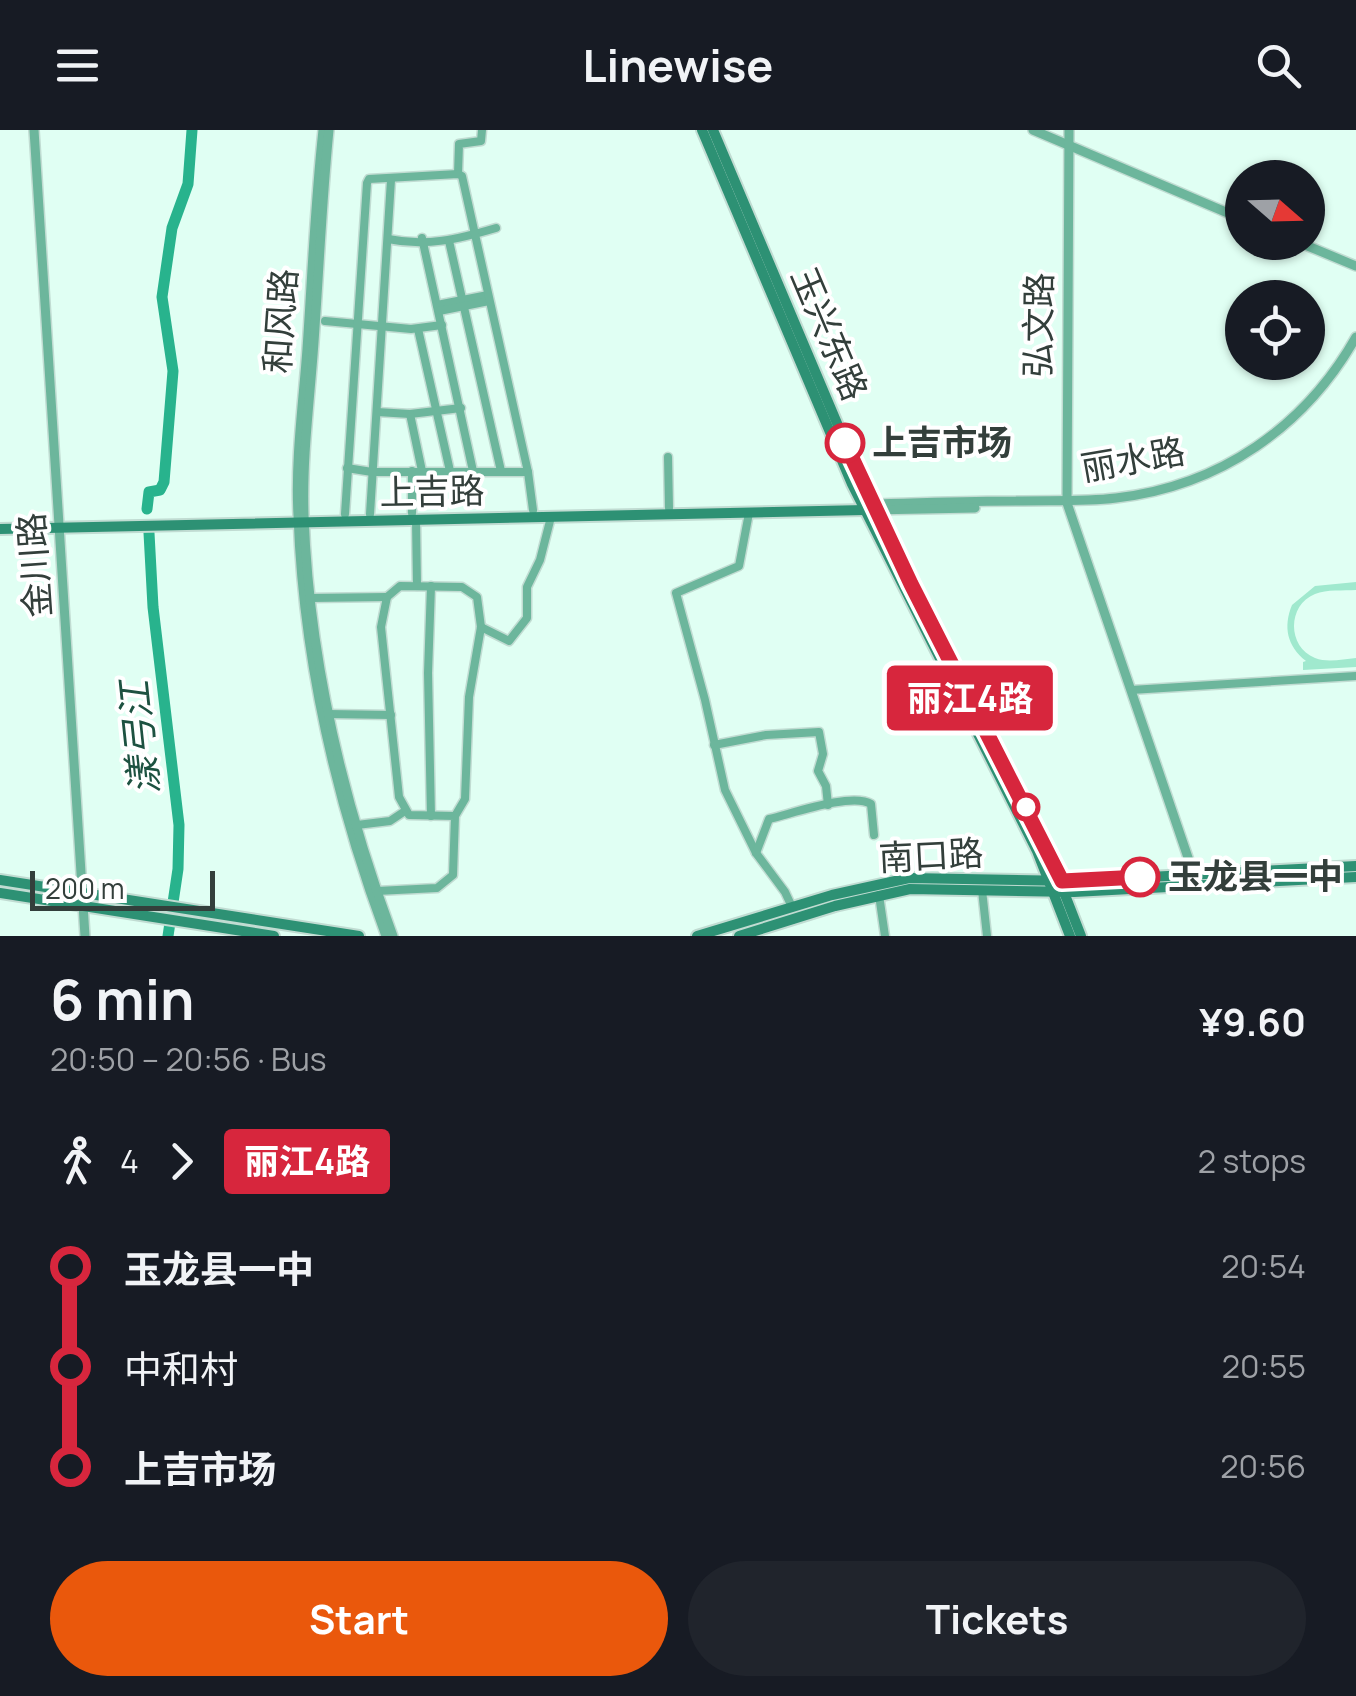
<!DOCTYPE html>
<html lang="en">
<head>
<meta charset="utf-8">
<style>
  body { margin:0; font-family:Manrope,"Noto Sans SC",sans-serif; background:#20242c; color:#f1f3f6; height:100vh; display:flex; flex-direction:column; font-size:38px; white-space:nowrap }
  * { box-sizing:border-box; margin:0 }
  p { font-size:32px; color:#9ea1a6 }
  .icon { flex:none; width:55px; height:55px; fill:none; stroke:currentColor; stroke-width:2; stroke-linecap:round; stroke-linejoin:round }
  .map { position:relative; height:806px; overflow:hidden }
  .drawer { display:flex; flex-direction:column; background:#171b24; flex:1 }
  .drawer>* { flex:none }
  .badge { padding:0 20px; border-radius:8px; font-size:35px; line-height:65px }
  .needle { width:65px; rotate:110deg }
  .buttons { position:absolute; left:1225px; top:30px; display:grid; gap:20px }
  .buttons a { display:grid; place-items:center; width:100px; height:100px; border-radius:50%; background:#171b24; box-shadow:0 2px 8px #0004; font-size:50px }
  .scale { position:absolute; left:30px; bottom:25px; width:185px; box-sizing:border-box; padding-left:10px; border:5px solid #333f3b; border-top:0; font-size:28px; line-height:35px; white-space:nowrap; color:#333f3b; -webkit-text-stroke:8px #fff; paint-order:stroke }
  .map>.badge { position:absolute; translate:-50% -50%; box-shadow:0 0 0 5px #fff }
  .legs { display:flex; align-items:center; gap:15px; height:110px; padding:0 50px; font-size:32px }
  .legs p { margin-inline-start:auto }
  .overview { display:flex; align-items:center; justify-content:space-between; height:170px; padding:0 50px }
  h1 { font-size:55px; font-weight:700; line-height:75px }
  .action { display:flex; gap:20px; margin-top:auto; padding:20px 50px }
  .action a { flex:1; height:115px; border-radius:60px; background:#ea580c; color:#fff; font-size:40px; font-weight:700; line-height:115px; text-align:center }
  .action a+a { background:#20242c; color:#f1f3f6 }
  ul { padding:0 50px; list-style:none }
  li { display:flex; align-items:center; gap:35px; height:100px; font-size:38px }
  li i { display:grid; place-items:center; width:15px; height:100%; margin:0 12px; background:currentColor }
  li i::after { content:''; width:25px; height:25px; margin:-12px; border:8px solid; border-radius:50%; background:#171b24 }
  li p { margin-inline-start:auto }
  li:first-child i { background:linear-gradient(#0000 50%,currentColor 0) }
  li:last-child i { background:linear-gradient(currentColor 50%,#0000 0) }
  header { display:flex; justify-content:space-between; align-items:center; height:130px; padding:0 50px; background:#171b24; font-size:45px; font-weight:700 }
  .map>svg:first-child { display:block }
</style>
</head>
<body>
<header><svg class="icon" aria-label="menu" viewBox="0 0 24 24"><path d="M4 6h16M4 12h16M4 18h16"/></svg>Linewise<svg class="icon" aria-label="search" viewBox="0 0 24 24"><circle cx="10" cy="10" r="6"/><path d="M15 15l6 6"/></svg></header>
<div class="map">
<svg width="1356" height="806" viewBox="0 0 1356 806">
  <rect width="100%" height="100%" fill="#e0fff3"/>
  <!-- green -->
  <path fill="#a0e9ce" d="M1356,452V460C1343,461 1327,459 1315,464C1287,475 1287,517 1315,528C1328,533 1343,529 1356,528V537L1303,540V532L1306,531C1287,516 1283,497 1292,475L1315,456Z"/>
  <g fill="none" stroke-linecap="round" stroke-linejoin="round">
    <!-- river -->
    <g stroke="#28b38d" stroke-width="11">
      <polyline points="147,379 149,362 160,360 164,352 173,241 162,167 172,98 188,54 192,0"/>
      <polyline points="149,403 153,477 179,695 178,739 168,806"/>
    </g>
    <defs>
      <g id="minor">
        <polyline points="458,44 459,14 481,11 482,0"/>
        <polyline points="422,108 473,341"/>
        <path d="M388,109C426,117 459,109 496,98"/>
        <polyline points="449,111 501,341"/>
        <polyline points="437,175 488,165"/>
        <polyline points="439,181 489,171"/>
        <polyline points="325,191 411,199 442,195"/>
        <polyline points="418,199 450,341"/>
        <polyline points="377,282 410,284 461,278"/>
        <polyline points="410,284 422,341"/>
        <polyline points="668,327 669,378"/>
        <polyline points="347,338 372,342 528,342"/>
        <polyline points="412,383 412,341"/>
        <polyline points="749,383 739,436 676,463 705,570 725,660 756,723 785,762 792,777"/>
        <polyline points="345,384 367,53 369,49 458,44 462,46 528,342 533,380"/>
        <polyline points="370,384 391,50"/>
        <polyline points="416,390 417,456"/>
        <polyline points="310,468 387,467"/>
        <polyline points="481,497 509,511 527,488 527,457 540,430 551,387"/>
        <polyline points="1131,560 1356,546"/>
        <polyline points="328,584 391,585"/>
        <polyline points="714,615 766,605 819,602 823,624 818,641 826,656 828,675"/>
        <polyline points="431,686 428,543 431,456"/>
        <polyline points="357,695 390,691 405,681"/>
        <path d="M756,723L769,689C791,684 852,662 871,674L874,705"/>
        <polyline points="982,760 987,806"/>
        <polyline points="377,761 437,758 453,745 455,686 465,669 469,567 481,497 477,467 462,457 400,456 387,467 381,497 399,667 409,685 455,686"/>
        <polyline points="879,765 885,806"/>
      </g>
      <g id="tertiary">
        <polyline points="34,0 85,806"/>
        <path d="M323,0C315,73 312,146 307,219C303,274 295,330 298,385C303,530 336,671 386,806"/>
        <path d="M329,0C322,70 319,141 314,212C310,269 302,328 304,385C309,529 343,671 393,806"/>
        <polyline points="1033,0 1242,89"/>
        <polyline points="1069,0 1067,373 1195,748"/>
        <polyline points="1298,112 1356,136"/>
        <path d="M870,374C919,373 967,371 1016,371C1049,370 1083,372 1116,368C1220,356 1305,297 1356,207"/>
        <polyline points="871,380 975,378"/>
      </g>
      <g id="secondary">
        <polyline points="702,0 852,354 1037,721 1070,806"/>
        <polyline points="713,0 861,350 1046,716 1081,806"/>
        <polyline points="0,399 865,380"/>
        <polyline points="0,750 359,806"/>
        <polyline points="0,763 274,806"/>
        <polyline points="697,806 832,765 909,748 1073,751 1356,736"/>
        <polyline points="739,806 835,776 910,759 1074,762 1356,747"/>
      </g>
    </defs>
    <!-- minor casing -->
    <use href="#minor" stroke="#c1dcd2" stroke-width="11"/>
    <!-- tertiary casing -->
    <use href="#tertiary" stroke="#c1dcd2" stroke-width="12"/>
    <!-- secondary casing -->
    <use href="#secondary" stroke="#c1dcd2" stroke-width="14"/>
    <!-- minor -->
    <use href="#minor" stroke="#6cb69c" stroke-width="8"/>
    <!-- tertiary -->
    <use href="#tertiary" stroke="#6cb69c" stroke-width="9"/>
    <!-- secondary -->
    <use href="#secondary" stroke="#2d9174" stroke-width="10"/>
  </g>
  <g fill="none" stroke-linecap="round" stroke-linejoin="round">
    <defs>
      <polyline id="line-1" points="845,313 911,454 1062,751 1140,747"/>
    </defs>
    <!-- line-1 casing -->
    <use href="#line-1" stroke="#fff" stroke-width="22"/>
    <!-- line-1 -->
    <use href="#line-1" stroke="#d7263d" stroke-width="15"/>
  </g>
  <!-- markers -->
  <g fill="#fff" stroke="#d7263d" stroke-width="5">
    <circle cx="845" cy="313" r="18"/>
    <circle cx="1026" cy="677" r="12"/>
    <circle cx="1140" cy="747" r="18"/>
  </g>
  <g text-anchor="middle" stroke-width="8" stroke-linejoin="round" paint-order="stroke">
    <!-- street labels -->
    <g font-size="35" fill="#333f3b" stroke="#fff">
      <text transform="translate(281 191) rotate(-86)" y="12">和风路</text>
      <text transform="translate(1039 195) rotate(-89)" y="12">弘文路</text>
      <text transform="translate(829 204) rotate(67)" y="12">玉兴东路</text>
      <text transform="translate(1133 330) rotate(-10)" y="12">丽水路</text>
      <text transform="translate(432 362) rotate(-1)" y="12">上吉路</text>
      <text transform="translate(35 435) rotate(-94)" y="12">金川路</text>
      <text transform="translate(931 726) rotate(-3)" y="12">南口路</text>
    </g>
    <!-- stop labels -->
    <g font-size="35" font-weight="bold" fill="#333f3b" stroke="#fff" text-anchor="start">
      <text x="872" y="325">上吉市场</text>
      <text x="1168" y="759">玉龙县一中</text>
    </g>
    <!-- water labels -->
    <g font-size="38" font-style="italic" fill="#1d5241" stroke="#fff">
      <text transform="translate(140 608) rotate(-96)" y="13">漾弓江</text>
    </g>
  </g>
</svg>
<div class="buttons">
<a><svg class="needle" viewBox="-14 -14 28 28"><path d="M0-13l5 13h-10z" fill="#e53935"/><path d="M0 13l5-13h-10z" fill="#9ea1a6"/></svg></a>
<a><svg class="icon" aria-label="locate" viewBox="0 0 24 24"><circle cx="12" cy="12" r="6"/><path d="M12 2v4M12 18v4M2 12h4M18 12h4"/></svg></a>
</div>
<div class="scale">200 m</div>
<b class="badge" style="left:970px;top:568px;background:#d7263d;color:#fff">丽江4路</b>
</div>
<section class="drawer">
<div class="overview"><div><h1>6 min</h1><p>20:50 – 20:56 · Bus</p></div><b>¥9.60</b></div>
<div class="legs"><svg class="icon" aria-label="walk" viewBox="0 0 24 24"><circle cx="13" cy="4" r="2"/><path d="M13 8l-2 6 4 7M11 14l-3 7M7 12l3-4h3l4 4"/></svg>4<svg class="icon" aria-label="forward" viewBox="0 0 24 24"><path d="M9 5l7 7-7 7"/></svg><b class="badge" style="background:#d7263d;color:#fff">丽江4路</b><p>2 stops</p></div>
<ul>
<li><i style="color:#d7263d"></i><b>玉龙县一中</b><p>20:54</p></li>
<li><i style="color:#d7263d"></i><span>中和村</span><p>20:55</p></li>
<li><i style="color:#d7263d"></i><b>上吉市场</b><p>20:56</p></li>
</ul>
<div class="action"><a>Start</a><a>Tickets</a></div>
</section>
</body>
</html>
